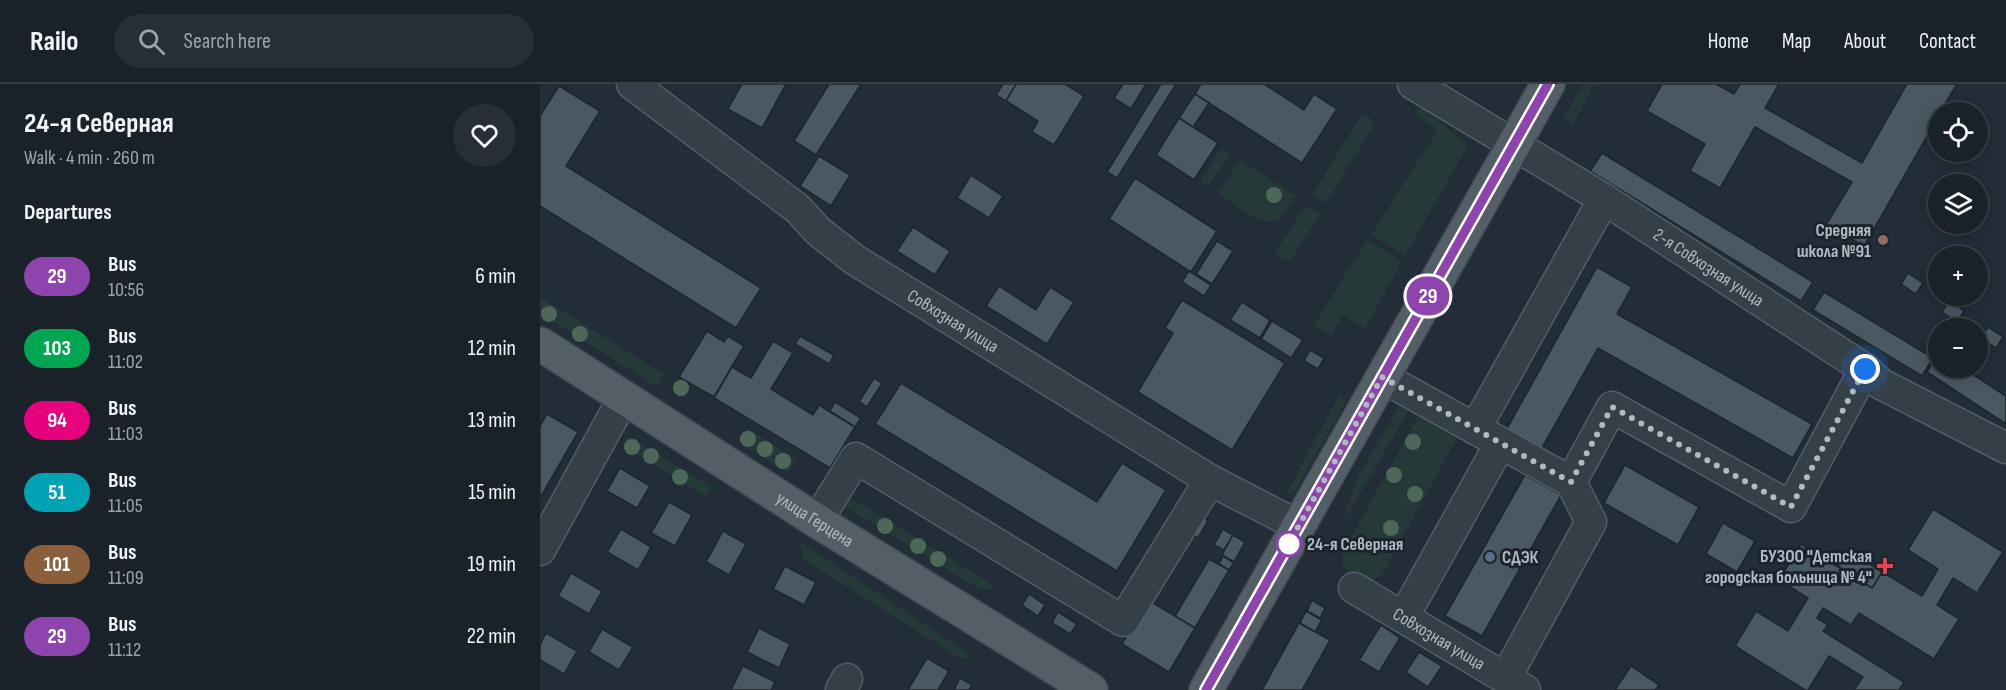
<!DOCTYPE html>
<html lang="en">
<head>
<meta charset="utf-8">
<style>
  body { margin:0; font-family:"Sofia Sans Condensed",sans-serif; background:#272f35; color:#f1f3f6; height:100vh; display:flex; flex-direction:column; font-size:22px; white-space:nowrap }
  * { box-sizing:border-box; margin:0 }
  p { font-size:20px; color:#9fa4a8 }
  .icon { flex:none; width:33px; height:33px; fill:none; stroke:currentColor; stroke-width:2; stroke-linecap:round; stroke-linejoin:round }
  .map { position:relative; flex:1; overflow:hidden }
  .details { display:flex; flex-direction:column; background:#1a2229; width:540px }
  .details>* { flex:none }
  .badge { padding:0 12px; border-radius:20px; font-size:21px; line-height:39px }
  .tools { position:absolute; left:1388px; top:18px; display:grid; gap:12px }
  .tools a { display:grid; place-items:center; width:60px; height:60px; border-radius:50%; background:#1a2229; box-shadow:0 3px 15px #0003,0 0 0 2px #383f46; font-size:30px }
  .you { position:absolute; width:30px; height:30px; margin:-15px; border:4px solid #fff; border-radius:50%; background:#1a73e8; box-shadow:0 0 0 9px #1a73e833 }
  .map>.badge { position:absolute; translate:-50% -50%; box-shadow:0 0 0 3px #fff }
  h2 { padding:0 24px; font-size:22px; line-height:54px }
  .round { display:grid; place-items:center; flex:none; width:63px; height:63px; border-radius:32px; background:#272f35 }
  .headline { display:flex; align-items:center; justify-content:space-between; height:102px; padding:0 24px }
  h1 { font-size:28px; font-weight:700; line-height:45px }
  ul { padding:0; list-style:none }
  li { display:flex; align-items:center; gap:18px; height:72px; padding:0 24px }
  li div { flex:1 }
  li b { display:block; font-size:22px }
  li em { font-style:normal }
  li .badge { min-width:66px; font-weight:700; text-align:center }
  header { display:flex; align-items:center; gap:36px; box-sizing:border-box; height:84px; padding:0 30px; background:#1a2229; border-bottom:2px solid #383f46 }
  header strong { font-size:28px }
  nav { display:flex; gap:33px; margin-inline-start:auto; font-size:21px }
  .search { width:420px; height:54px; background:#272f35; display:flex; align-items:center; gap:15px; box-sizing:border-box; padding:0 21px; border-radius:33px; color:#9fa4a8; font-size:22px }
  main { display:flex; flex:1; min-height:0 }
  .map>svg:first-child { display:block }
</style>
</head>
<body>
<header>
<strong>Railo</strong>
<div class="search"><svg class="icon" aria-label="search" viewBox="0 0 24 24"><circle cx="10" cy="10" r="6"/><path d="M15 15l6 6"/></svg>Search here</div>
<nav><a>Home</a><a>Map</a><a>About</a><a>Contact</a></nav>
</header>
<main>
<section class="details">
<div class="headline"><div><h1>24-я Северная</h1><p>Walk · 4 min · 260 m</p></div><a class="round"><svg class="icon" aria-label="heart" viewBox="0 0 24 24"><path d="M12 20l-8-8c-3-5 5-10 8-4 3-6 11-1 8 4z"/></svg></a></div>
<h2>Departures</h2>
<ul>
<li><span class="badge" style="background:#8e44ad;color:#fff">29</span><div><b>Bus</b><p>10:56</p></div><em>6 min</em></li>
<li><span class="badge" style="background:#00a651;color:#fff">103</span><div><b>Bus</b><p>11:02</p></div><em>12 min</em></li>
<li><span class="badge" style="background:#e6007e;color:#fff">94</span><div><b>Bus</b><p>11:03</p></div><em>13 min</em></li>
<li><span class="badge" style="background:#00a3b4;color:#fff">51</span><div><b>Bus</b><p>11:05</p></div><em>15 min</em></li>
<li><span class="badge" style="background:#8b5e3c;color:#fff">101</span><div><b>Bus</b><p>11:09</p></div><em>19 min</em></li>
<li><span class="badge" style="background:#8e44ad;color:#fff">29</span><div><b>Bus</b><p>11:12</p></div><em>22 min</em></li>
</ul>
</section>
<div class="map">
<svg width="1466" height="606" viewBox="0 0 1466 606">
  <rect width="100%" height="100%" fill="#222d37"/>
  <!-- green -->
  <g fill="#253a38">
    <polygon points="1043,0 1055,0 1033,40 1023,35"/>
    <polygon points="882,24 928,61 865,172 831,151 898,46 873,29"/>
    <polygon points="822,29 831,34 832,44 786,119 773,110"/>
    <polygon points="681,64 690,70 668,103 660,98"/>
    <path d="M700,76L756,112C750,120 746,130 738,135C722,145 692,118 678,109Z"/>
    <polygon points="765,122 780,130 753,173 750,176 745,176 735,169"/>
    <polygon points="827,156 862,177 825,245 803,231 791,252 774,241"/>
    <polygon points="0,213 124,290 117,303 0,229"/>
    <polygon points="800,310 806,317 754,410 745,411"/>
    <polygon points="862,317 871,323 803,439 817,394"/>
    <path d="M880,329L919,351L841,492L825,499C811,493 799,486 803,469Z"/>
    <polygon points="207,344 257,376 248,389 199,358"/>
    <polygon points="88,352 171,403 165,412 82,361"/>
    <polygon points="311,414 456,503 449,506 439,505 306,423"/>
    <polygon points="259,457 432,572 421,575 263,475"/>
  </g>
  <!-- building -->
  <g fill="#4a5862" stroke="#1d262e" stroke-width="1.5">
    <polygon points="202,0 246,0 222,44 188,25"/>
    <polygon points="289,0 321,0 276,71 254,57"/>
    <polygon points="463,0 476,0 466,17 456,11"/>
    <polygon points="476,0 525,0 544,12 514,61 492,48 498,37 466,17"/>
    <polygon points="583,0 606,0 591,25 574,14"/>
    <polygon points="621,0 636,0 577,94 567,88"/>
    <polygon points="661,0 724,0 764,26 774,10 797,25 762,79 655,10"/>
    <polygon points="1122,0 1176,0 1194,10 1200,0 1239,0 1225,24 1322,79 1367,0 1417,0 1400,28 1398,28 1398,33 1324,162 1286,141 1312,98 1215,43 1180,104 1150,87 1165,60 1107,27"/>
    <polygon points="19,2 60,27 26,82 221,204 196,244 0,122 0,32"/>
    <polygon points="655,10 669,19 653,43 639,34"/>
    <polygon points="639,34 678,59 654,96 616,71"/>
    <polygon points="1062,69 1273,198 1261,217 1050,87"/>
    <polygon points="279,72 310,91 291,122 260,102"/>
    <polygon points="431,91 463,112 449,134 417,114"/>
    <polygon points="595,94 677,147 651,188 569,135"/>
    <polygon points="595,94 677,147 651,188 569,135"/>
    <polygon points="373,143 410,167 395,191 357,167"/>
    <polygon points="677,157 693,167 672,200 656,190"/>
    <polygon points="1057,183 1092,203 1077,230 1272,340 1253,374 1058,264 999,369 964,350"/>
    <polygon points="649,187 671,201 664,212 642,198"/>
    <polygon points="1368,189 1383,199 1376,210 1361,200"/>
    <polygon points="459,202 496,226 510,203 534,218 507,260 446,222"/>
    <polygon points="1284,208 1393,274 1382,292 1273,226"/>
    <polygon points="642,216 745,279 692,366 598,308 633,249 625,244"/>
    <polygon points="1409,217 1424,227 1417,238 1402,228"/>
    <polygon points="702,218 730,236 720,254 690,236"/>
    <polygon points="732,237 763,256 751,274 721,255"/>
    <polygon points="1448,243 1463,253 1456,264 1441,254"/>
    <polygon points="167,247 184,258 188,252 204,262 174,313 139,293"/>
    <polygon points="260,252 294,271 289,280 255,260"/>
    <polygon points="233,257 253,269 231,305 273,331 279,321 315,343 290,384 174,314 192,283 211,294"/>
    <polygon points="770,266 784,274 778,285 764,277"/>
    <polygon points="1398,271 1398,284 1423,284 1466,312 1466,340 1387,288"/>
    <polygon points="334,294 342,299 327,323 319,318"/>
    <polygon points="361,299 557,418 582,379 626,406 577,487 335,340"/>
    <polygon points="295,318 321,334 315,343 290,327"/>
    <polygon points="7,330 38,348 0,414 0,342"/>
    <polygon points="1085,381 1159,423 1138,461 1064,419"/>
    <polygon points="80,384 110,402 97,424 67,407"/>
    <polygon points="985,391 1021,411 942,552 905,532"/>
    <polygon points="129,418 152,431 135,462 111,449"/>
    <polygon points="1393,425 1463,468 1437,509 1413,494 1397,521 1419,535 1394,575 1319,529 1311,541 1283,524 1277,534 1288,541 1283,547 1364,598 1359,606 1314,606 1323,593 1289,572 1268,606 1265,606 1195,562 1216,527 1248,547 1268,514 1239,496 1261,460 1332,504 1342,488 1382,512 1398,485 1368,466"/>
    <polygon points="659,431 668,437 658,454 649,448"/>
    <polygon points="1183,439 1215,457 1197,488 1166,470"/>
    <polygon points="81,445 111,463 98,486 67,468"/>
    <polygon points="683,445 693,451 684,466 674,461"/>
    <polygon points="183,447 206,460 189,491 166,478"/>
    <polygon points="693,451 705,458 694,478 682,471"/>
    <polygon points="1308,466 1342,488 1332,504 1298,482"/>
    <polygon points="683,472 694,479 689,486 679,480"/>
    <polygon points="669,475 689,486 655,544 635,532"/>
    <polygon points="245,482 276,498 264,521 233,505"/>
    <polygon points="31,489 62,507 49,530 18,512"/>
    <polygon points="489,510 505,521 498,532 482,521"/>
    <polygon points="608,516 655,544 629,588 582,560"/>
    <polygon points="772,516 785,524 780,534 767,527"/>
    <polygon points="772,516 785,524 780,534 767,527"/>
    <polygon points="766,527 782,536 775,548 760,539"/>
    <polygon points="766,527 782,536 775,548 760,539"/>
    <polygon points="518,528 537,540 530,550 512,539"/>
    <polygon points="759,539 790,556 762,606 722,606"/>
    <polygon points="759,539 790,556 762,606 722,606"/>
    <polygon points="841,541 860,554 839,588 819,576"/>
    <polygon points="219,544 250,560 239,584 207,568"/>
    <polygon points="62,545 93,563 79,586 49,568"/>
    <polygon points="6,549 37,567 24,590 0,576 0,561"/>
    <polygon points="879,568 902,582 888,603 866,588"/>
    <polygon points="387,574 409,587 398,606 368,606"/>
    <polygon points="203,582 235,598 231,606 191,606"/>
    <polygon points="1091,582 1119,601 1115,606 1075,606"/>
    <polygon points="420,594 432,601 429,606 414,606"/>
  </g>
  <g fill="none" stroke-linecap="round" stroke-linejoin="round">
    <defs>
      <g id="minor">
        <path id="s1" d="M92,0L258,125L278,147L315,176L670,396L759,442"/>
        <path id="s2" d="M873,0L1064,115L1325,285L1341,300L1466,364"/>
        <polyline points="842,293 1031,398 1051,438 966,593"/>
        <polyline points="935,345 1064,115"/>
        <polyline points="1031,398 1072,323 1251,423 1325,285"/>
        <polyline points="277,437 316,374 583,537 670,396"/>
        <polyline points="0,466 84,313"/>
        <path id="s3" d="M814,504L985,606"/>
        <polyline points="873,516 960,360"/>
        <polyline points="301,606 307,595"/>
      </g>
      <g id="major">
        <path id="s4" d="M0,260L277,437L551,606"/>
        <polyline points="666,606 1008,0"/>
      </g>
    </defs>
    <!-- minor casing -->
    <use href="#minor" stroke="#535d65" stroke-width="33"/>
    <!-- major casing -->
    <use href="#major" stroke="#3f4851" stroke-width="36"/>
    <!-- minor -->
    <use href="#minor" stroke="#353f47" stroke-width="30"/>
    <!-- major -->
    <use href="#major" stroke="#535e67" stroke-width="33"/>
  </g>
  <!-- trees -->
  <g fill="#4d6859">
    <circle cx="734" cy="111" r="8"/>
    <circle cx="9" cy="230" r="8"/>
    <circle cx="40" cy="250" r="8"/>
    <circle cx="141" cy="304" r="8"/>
    <circle cx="208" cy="355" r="8"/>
    <circle cx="873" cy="358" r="8"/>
    <circle cx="92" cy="363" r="8"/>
    <circle cx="225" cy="365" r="8"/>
    <circle cx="111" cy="372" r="8"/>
    <circle cx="243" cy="377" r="8"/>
    <circle cx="854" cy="391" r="8"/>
    <circle cx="140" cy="393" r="8"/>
    <circle cx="875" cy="410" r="8"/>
    <circle cx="345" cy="442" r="8"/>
    <circle cx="851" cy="444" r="8"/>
    <circle cx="378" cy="462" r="8"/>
    <circle cx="398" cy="475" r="8"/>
  </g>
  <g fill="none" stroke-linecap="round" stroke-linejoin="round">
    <defs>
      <polyline id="line" points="666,606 1008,0"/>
    </defs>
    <!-- line casing -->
    <use href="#line" stroke="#fff" stroke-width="14"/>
    <!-- line -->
    <use href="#line" stroke="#8e44ad" stroke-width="9"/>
    <!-- walk -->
    <polyline stroke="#b0bac4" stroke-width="6" stroke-dasharray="0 10.8" points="749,460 748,461 842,293 1031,398 1072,323 1251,423 1325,285"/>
  </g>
  <!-- markers -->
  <circle fill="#8d6e63" stroke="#1b242c" stroke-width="2" cx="1343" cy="156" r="6"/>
  <circle fill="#fff" stroke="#8e44ad" stroke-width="3" cx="749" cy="460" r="12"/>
  <circle fill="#5c6f8a" stroke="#1b242c" stroke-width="2" cx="950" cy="473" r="6"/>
  <path fill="#e0444e" stroke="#1b242c" stroke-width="2" d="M1342 473h6v6h6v6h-6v6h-6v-6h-6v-6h6z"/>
  <g text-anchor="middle" stroke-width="6" stroke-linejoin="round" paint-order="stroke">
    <!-- poi labels -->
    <g font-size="18" font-weight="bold" fill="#b0bac4" stroke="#1b242c" text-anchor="end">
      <text x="1331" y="152">Средняя<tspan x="1331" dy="21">школа №91</tspan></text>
      <text x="1332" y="478">БУЗОО "Детская<tspan x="1332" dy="21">городская больница № 4"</tspan></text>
      <text x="962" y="479" text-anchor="start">СДЭК</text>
    </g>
    <!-- street labels -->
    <g font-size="18" fill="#b0bac4" stroke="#1b242c">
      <text dy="6" stroke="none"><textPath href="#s2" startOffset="348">2-я Совхозная улица</textPath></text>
      <text dy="6" stroke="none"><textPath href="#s1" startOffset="400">Совхозная улица</textPath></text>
      <text dy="6" stroke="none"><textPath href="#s4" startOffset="326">улица Герцена</textPath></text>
      <text dy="6" stroke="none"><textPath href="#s3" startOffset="99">Совхозная улица</textPath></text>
    </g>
    <!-- stop labels -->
    <g font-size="18" font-weight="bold" fill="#b0bac4" stroke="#1b242c" text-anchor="start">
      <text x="767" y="466">24-я Северная</text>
    </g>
  </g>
</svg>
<div class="tools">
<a><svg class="icon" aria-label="locate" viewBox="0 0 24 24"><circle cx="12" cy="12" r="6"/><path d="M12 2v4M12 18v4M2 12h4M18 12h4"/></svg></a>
<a><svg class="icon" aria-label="layers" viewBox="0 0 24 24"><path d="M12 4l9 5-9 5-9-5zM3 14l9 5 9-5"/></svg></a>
<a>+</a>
<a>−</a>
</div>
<div class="you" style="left:1325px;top:285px"></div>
<b class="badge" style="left:888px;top:212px;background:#8e44ad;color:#fff">29</b>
</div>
</main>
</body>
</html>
